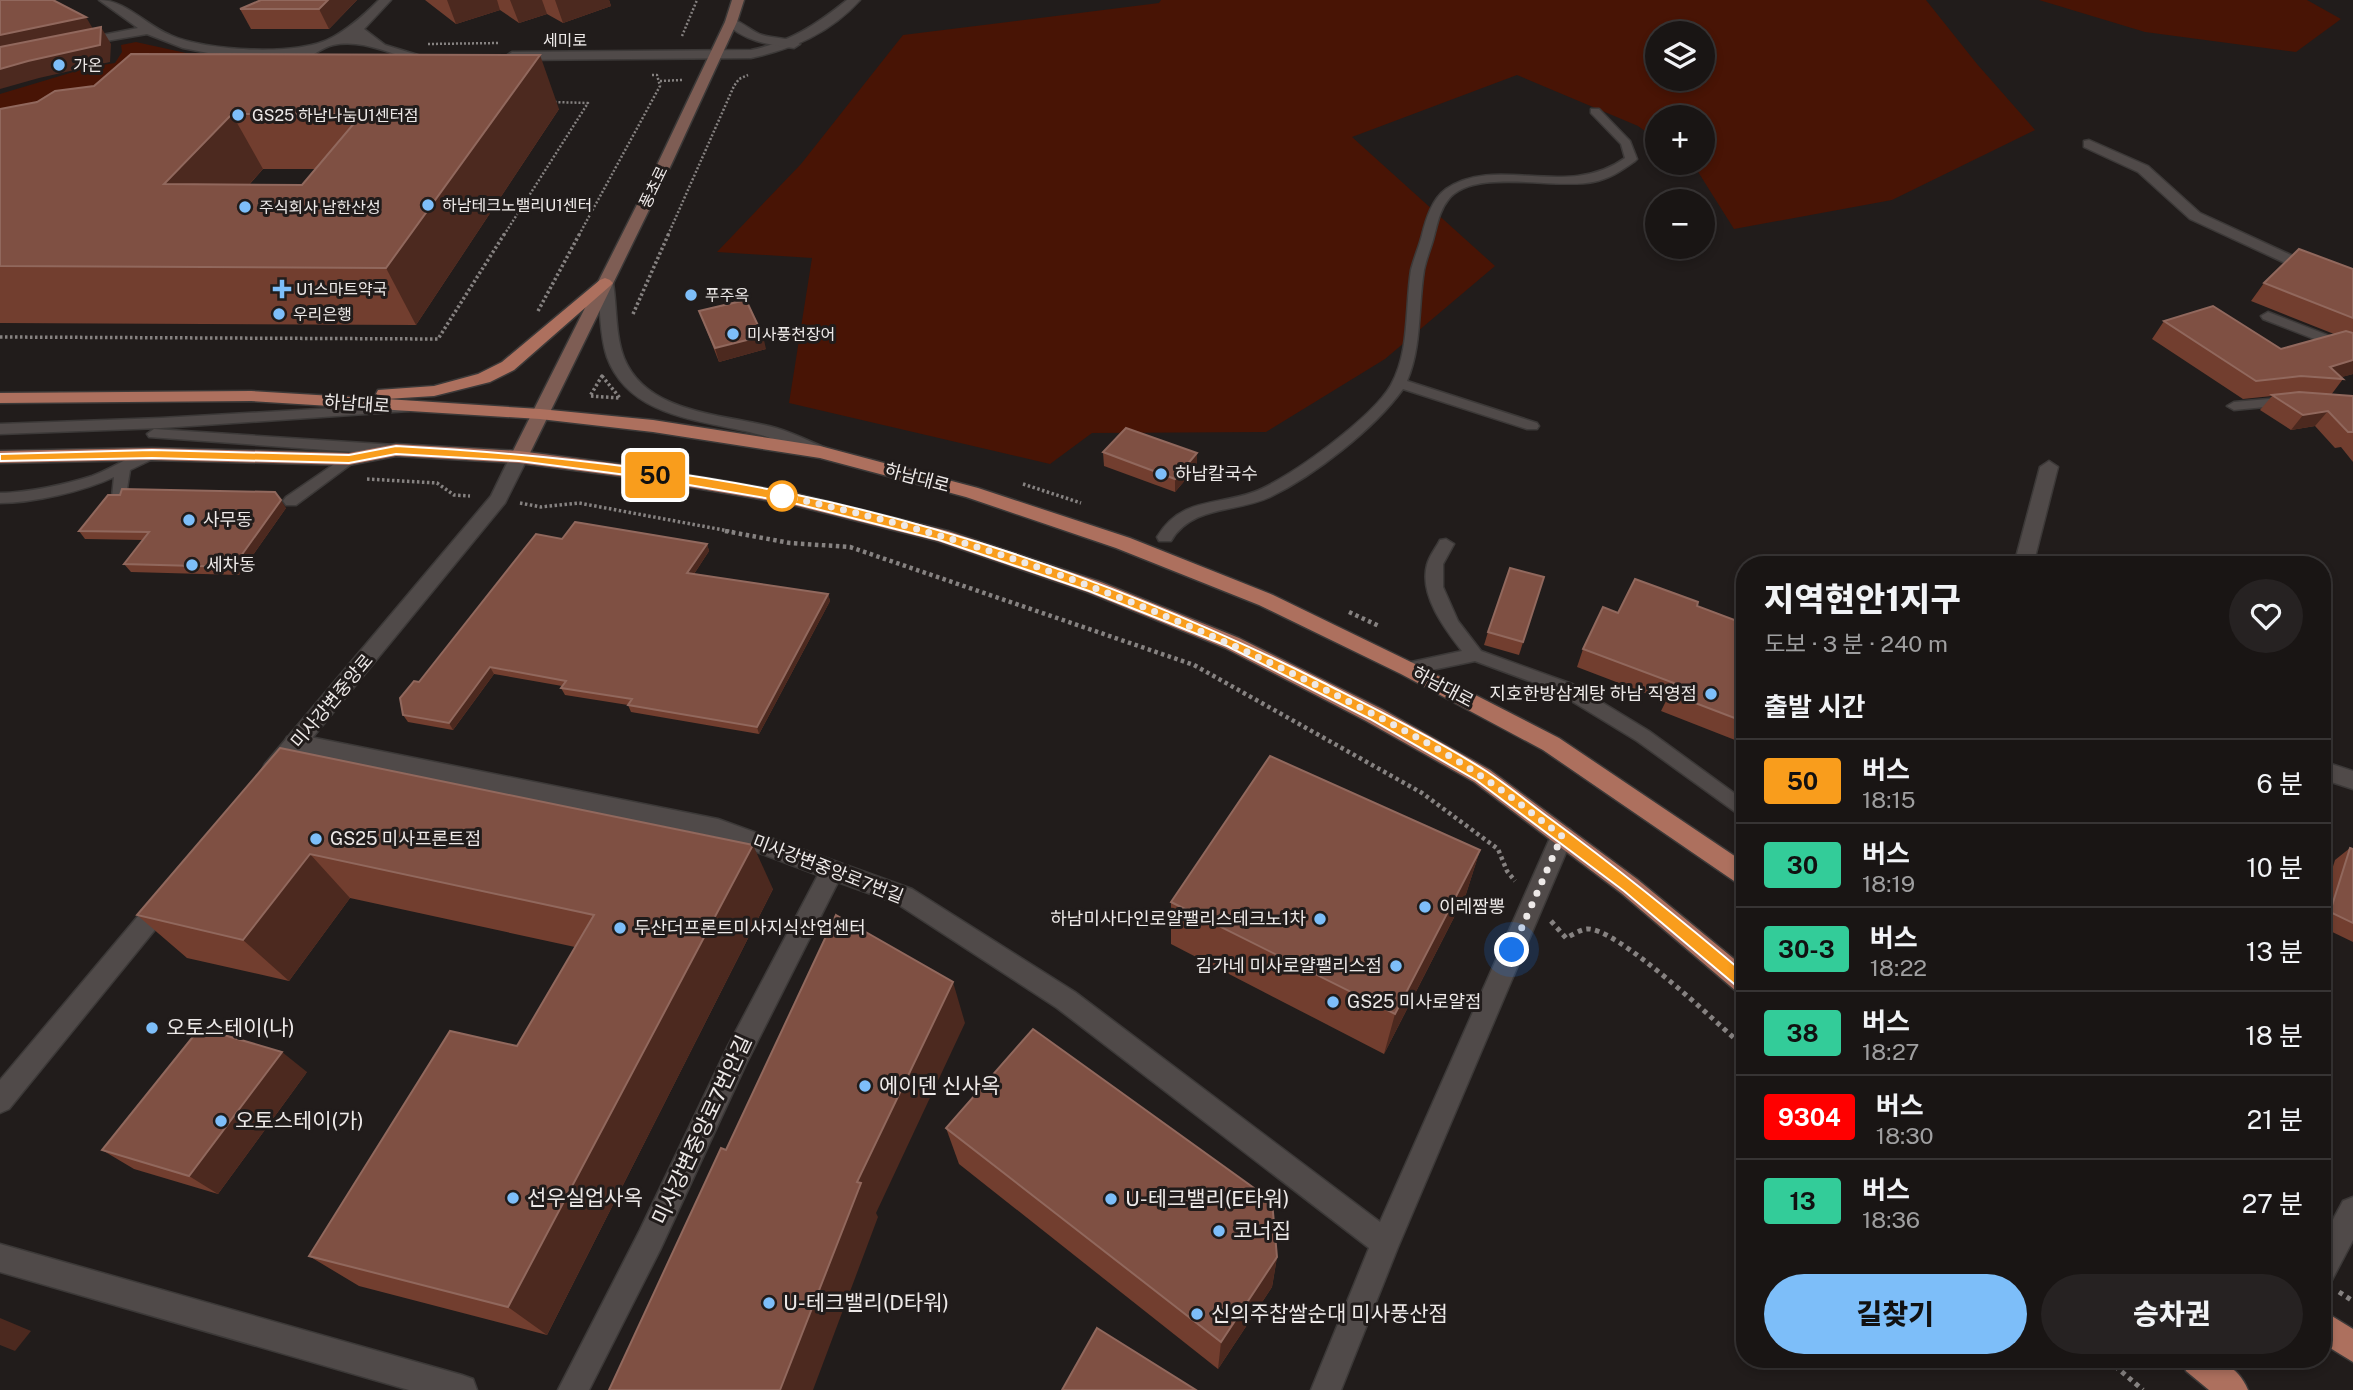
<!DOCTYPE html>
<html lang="ko">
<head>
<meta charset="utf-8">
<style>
  body { margin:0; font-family:"Public Sans","Noto Sans KR",sans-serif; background:#262222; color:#f1f3f6; height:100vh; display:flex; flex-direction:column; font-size:26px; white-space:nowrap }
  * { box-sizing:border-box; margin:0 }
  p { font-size:23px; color:#9f9fa0 }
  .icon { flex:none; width:38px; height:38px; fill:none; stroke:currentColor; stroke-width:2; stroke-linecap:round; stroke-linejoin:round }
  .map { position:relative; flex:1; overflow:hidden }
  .details { position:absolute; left:1736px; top:556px; width:595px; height:812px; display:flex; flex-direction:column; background:#191514; border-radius:28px; box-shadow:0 4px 10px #0003,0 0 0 2px #373434 }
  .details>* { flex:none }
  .badge { padding:0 14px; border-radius:5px; font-size:24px; line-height:46px }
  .controls { position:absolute; left:1645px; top:21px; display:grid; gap:14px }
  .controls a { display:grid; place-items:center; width:70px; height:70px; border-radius:50%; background:#191514; box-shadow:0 4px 10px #0003,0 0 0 2px #373434; font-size:35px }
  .you { position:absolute; width:35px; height:35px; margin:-18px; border:5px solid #fff; border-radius:50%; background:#1a73e8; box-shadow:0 0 0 10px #1a73e833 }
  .map>.badge { position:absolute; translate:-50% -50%; box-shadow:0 0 0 4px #fff }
  h2 { padding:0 28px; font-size:26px; line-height:63px }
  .round { display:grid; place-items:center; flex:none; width:74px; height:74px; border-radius:37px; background:#262222 }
  .head { display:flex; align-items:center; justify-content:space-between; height:119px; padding:0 28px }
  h1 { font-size:33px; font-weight:800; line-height:52px }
  .primary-button { display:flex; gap:14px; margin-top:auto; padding:14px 28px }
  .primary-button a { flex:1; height:80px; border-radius:42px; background:#7dbef9; color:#111; font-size:28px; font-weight:800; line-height:80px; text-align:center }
  .primary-button a+a { background:#262222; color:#f1f3f6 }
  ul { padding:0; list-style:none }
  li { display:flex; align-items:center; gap:21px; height:84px; padding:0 28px; border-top:2px solid #373434 }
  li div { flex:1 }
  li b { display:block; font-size:26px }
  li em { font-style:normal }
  li .badge { min-width:77px; font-weight:700; text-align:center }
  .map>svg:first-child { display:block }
</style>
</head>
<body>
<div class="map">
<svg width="2353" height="1390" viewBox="0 0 2353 1390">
  <rect width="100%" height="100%" fill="#211c1b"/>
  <!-- green -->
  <g fill="#481405" fill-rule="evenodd">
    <path d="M1161,0H1926L1977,64L2035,130L1892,200L1734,229L1695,167L1689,163H1703V117H1657V140L1638,126L1517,75L1352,137L1495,266L1385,359L1266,432L1092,433L1050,464L789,403L812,258L717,252L801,164L903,35L1159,3ZM1657,33H1703V79H1657Z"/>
    <polygon points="2039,0 2307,0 2341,19 2296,52 2145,32"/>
    <polygon points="136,42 204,57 0,168 0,94 90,67 115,63 122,52 121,45"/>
  </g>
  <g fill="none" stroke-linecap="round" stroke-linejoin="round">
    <defs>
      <g id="service">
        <path d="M1591,109H1599L1630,141L1637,159L1635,161C1621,171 1609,179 1593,182C1555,190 1473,167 1448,200C1439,211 1437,226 1433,240C1430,250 1426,260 1424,270C1418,307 1422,346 1407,381L1537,423L1539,426L1537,429H1527L1403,389C1374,429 1315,475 1270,497C1236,513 1192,505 1171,541H1159L1157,537C1181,497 1216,506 1254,492C1289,479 1373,417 1391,385C1410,351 1405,308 1411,270C1414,258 1419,247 1422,235C1426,219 1432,199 1446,189C1497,154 1567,200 1625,158L1621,144L1591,113Z"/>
        <polygon points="2268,312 2353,345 2353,354 2263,319 2261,316"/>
        <polygon points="2290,397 2295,398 2295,404 2234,410 2227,406 2234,402"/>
        <polygon points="404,404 411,408 409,411 161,428 0,434 0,424 161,418"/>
        <polygon points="154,429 395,445 402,450 395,455 149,437 147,434"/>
        <path d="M152,449L159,454L157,457L130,470L125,501H115L112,497L114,477C85,491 32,503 0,503V493C27,493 67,484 92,476C114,468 130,455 152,449Z"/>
        <polygon points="349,454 354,456 356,459 354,462 296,505 286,505 283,501 286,497"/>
        <path d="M1446,539L1454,544L1443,564V587L1458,621L1481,651L1572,684L1649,731L1745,801V819L1637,741L1560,694L1532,682L1475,661L1408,675L1402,674L1399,669L1402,664L1462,651C1445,629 1419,595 1427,565C1429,556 1436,548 1440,540Z"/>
      </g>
      <g id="minor">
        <path d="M99,0C125,0 146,25 170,35C205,51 300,57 333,37C351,27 364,15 379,0H391L364,29L385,45L421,56L415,60C387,53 362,39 333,45C321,48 313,56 302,60L298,59L297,54L249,56L208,53L183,48L147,34L77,46V40L138,28Z"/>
        <path d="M847,0H860C830,33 793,49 751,58L512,60L506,56L512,52L751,50C790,42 816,25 847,0Z"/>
        <polygon points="2089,140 2148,166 2200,213 2306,262 2353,277 2353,287 2296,268 2190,219 2138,172 2084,147 2084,141"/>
        <polygon points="2049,461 2058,467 2033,565 2014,565 2040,467"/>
        <polygon points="295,734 718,819 912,889 1075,992 1380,1222 1554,829 1562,826 1570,829 1573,836 1398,1247 1341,1390 1311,1390 1369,1248 1057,1008 896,903 838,882 746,1064 660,1250 589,1390 558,1390 640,1230 728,1046 818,875 717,837 295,752 287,749 284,743 287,737"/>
        <polygon points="2322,761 2353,771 2353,789 2322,779"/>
        <polygon points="2353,1197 2353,1240 2332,1280 2322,1284 2322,1240 2343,1201"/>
        <polygon points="0,1244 462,1375 473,1379 477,1390 409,1390 0,1272"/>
      </g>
      <g id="tertiary">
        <path d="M727,19C739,18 750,31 762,35C774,39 791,37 800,44L794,48C769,45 743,41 725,22Z"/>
        <path d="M605,278L613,283C617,307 615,335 624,358C647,415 726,414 776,428C793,433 809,441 826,448L829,452L826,456C807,461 780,440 761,435C707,420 630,420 607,357C599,334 601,307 597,283Z"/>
        <polygon points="519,451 528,457 505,503 281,776 273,779 265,776 262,770 265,764 491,496 510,457"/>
        <polygon points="163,893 171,896 175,903 171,910 9,1109 0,1113 0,1080 155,896"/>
      </g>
      <polygon id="secondary" points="732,0 744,0 737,22 672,163 528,457 525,461 513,461 510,457 658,163 725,22"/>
      <g id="primary">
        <polygon points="605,278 610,280 613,283 610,286 514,370 490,382 434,396 386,399 540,409 653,420 820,446 978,488 1130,538 1273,595 1415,664 1559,738 1745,863 1745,886 1737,883 1543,750 1401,674 1259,605 1116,548 966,497 820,458 653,432 540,419 251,401 0,403 0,393 251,391 383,399 376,394 378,390 434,386 478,374 502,362 600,280"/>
        <polygon points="396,444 519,451 642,467 789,492 948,531 1101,582 1239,638 1382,709 1490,770 1637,879 1745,968 1745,994 1736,991 1621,893 1474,782 1366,721 1225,648 1087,592 937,541 789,504 642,479 519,463 396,456 349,465 152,460 0,463 0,451 152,448 349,453"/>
        <polygon points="2322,1310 2353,1329 2353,1362 2322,1343"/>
        <path d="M2182,1360C2211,1359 2235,1359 2248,1390H2209L2186,1371Z"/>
      </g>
    </defs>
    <!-- service casing -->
    <use href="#service" stroke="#3c3938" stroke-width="3"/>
    <!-- minor casing -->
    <use href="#minor" stroke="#3c3938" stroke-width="3"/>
    <!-- tertiary casing -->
    <use href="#tertiary" stroke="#3c3938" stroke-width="3"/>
    <!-- secondary casing -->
    <use href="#secondary" stroke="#3c3938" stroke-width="3"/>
    <!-- primary casing -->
    <use href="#primary" stroke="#3c3938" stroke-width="3"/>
    <!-- path-far3 -->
    <g stroke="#868281" stroke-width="2.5" stroke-dasharray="2 2" stroke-linecap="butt">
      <polyline points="682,36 697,0"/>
      <polyline points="428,44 500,43"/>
      <polyline points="660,81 682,80"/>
      <polyline points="504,235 588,103 552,102"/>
      <polyline points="579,235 660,86 657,75 652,75"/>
      <polyline points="668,235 734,86 739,79 748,75"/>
    </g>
    <!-- path-far2 -->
    <g stroke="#868281" stroke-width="3.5" stroke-dasharray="2.5 2.5" stroke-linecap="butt">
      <polyline points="538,311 580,233"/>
      <polyline points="633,314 669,233"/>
      <polyline points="0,337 438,339 505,233"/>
      <polygon points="602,376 620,398 590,396"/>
      <polyline points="367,479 437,483 454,495 470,496"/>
      <polyline points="1023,484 1081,503"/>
      <polyline points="520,503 541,507 579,503 734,532"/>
    </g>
    <!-- path-far1 -->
    <g stroke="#868281" stroke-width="4.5" stroke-dasharray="3.5 3.5" stroke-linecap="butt">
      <polyline points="725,531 790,543 850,547 1194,665 1422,793 1498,849 1507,871 1515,881"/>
      <polyline points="1349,612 1379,626"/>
    </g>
    <!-- path -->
    <g stroke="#868281" stroke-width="5" stroke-dasharray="4.5 4.5" stroke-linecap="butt">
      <path d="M1551,921L1566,938C1572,935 1580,930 1586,929C1615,925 1719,1025 1745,1048"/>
      <polyline points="2339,1292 2353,1301"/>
      <polyline points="2108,1360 2143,1390"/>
    </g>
    <!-- service -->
    <use href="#service" fill="#504a49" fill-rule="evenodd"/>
    <!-- minor -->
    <use href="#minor" fill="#504a49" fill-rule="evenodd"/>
    <!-- tertiary -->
    <use href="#tertiary" fill="#504a49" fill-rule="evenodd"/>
    <!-- secondary -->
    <use href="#secondary" fill="#7e5d54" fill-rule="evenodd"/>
    <!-- primary -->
    <use href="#primary" fill="#ad705e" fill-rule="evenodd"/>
  </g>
  <!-- wall -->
  <g fill="#723e2f" fill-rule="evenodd">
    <polygon points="357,0 329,29 251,29 240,9"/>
    <polygon points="425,0 609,0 611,6 563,23 547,14 519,23 500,10 456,24"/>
    <path d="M0,109H559L416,325L0,323ZM263,169H315L302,185H249Z"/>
    <polygon points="2353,269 2353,374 2341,377 2343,379 2331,395 2353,396 2353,462 2341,447 2335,448 2315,426 2291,430 2260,410 2272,396 2243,399 2152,339 2164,321 2281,349 2334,334 2251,301 2264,283"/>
    <polygon points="699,311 766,349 719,362"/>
    <polygon points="1103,452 1197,453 1197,466 1175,492 1104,466"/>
    <polygon points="286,508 239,575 131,572 124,564 143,540 85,539 79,531"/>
    <polygon points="562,539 707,544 709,551 694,574 828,594 830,601 759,734 631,712 628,705 565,695 561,688 562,686 494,674 453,730 408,722 403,715 419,682"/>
    <polygon points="1544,577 1519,655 1484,645 1488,632"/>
    <polygon points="1697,606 1745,723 1735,740 1661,711 1666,701 1577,667 1583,649 1618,613"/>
    <polygon points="280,748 773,889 547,1335 359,1286 309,1256 517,1046 575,947 350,898 289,981 187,958 137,915"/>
    <polygon points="2350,848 2353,849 2353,942 2322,927 2322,901 2335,860"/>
    <polygon points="1480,850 1466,894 1384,1054 1171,944 1171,902"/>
    <polygon points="307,1072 218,1194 134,1169 102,1150"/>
    <polygon points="946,1128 1277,1257 1272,1287 1218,1369 959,1164"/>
  </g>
  <!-- shaded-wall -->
  <g fill="#4c291f">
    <polygon points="328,0 357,0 329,29 319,9"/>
    <polygon points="447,0 497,0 500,10 456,24"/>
    <polygon points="510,0 542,0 547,14 519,23"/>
    <polygon points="555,0 609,0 611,6 563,23"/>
    <polygon points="86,17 96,34 0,54 0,35"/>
    <polygon points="101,27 111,44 110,62 39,78 0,89 0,69"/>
    <polygon points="540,55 559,109 416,325 386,268"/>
    <polygon points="232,114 263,169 199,240 164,184"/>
    <polygon points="763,336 766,349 719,362 715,348"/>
    <polygon points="2353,360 2353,374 2335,379 2330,367"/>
    <polygon points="2328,411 2315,426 2291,430 2303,415"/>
    <polygon points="1197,453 1197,466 1175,492 1175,479"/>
    <polygon points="281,500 286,508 239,575 233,567"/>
    <polygon points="707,544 709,551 690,580 687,573"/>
    <polygon points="828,594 830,601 759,734 757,727"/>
    <polygon points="490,667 494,674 453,730 449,723"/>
    <polygon points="753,845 773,889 547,1335 508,1307"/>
    <polygon points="1480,850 1466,894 1384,1054 1395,1014"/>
    <polygon points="310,854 350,898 289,981 243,940"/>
    <polygon points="953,982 965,1023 876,1213 878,1217 813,1390 780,1390 857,1182"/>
    <polygon points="282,1052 307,1072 218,1194 189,1176"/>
    <polygon points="1277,1257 1272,1287 1218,1369 1221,1342"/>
    <polygon points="0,1318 31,1331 15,1351 0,1345"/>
  </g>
  <!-- building -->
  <g fill="#7f5043" stroke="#91685d" stroke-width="2" fill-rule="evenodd">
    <polygon points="0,0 53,0 86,17 0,35"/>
    <polygon points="261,0 328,0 319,9 240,9"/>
    <polygon points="101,27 100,45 28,61 0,69 0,47"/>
    <path d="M131,54L540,55L386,268L0,266V109L37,102L55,91L94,86ZM232,114H362L302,185L164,184Z"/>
    <polygon points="2299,249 2353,269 2353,318 2264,283"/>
    <polygon points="746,300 763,336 715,348 699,311"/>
    <polygon points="2213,306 2281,349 2346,331 2353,333 2353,360 2330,367 2343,379 2301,376 2256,381 2164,321"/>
    <polygon points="2299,392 2353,396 2353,432 2348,432 2328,411 2303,415 2272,395"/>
    <polygon points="1126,428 1197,453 1175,479 1103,452"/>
    <polygon points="122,489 275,492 281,500 233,567 124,564 149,532 79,531 108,495 120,495"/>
    <polygon points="575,522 707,544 687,573 828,594 757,727 628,705 632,699 561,688 566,681 490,667 449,723 403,715 400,698 414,681 419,682 536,534 562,539"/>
    <polygon points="1510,568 1544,577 1523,642 1488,632"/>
    <polygon points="1635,579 1698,602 1697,606 1745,624 1745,722 1669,693 1674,683 1583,649 1603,607 1618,613"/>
    <polygon points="280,748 753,845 508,1307 309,1256 450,1031 517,1046 594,915 310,854 243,940 137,915"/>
    <polygon points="1270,756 1480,850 1395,1014 1171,902"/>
    <polygon points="2350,848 2353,849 2353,923 2330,912"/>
    <polygon points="836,915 953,982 857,1182 861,1183 780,1390 609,1390 721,1148 726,1150"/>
    <polygon points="200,1028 282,1052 189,1176 102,1150"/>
    <polygon points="1033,1029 1272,1201 1277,1257 1221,1342 946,1128"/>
    <polygon points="1097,1328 1196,1390 1062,1390"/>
  </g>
  <!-- line -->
  <path fill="#f99d1c" stroke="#fff" stroke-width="2" d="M396,446C528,453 659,467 788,493C973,531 1154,598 1322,682C1377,710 1434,738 1486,771C1509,786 1530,804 1552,820C1620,870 1685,923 1750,978L1753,983L1750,988L1745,990L1739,988L1624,891L1476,780L1370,719L1227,646L1089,591L939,540L789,502L642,477L519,461L396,454L349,463L152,458L0,461V454L152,450L349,455Z"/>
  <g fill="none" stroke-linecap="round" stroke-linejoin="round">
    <!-- walk -->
    <path stroke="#ede9e8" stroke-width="7" stroke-dasharray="0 12.6" d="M782,496C970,535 1153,603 1324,689C1377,716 1432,743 1481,776C1509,794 1535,816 1562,836L1512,950"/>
  </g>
  <!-- markers -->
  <g fill="#7dbef9" stroke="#211c1b" stroke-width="2.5">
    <circle cx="59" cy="65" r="7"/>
    <circle cx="238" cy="115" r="7"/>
    <circle cx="428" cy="205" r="7"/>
    <circle cx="245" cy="207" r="7"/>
    <path d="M278.5 278.5h7v7h7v7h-7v7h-7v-7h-7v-7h7z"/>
    <circle cx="691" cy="295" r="7"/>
    <circle cx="279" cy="314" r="7"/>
    <circle cx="733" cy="334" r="7"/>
    <circle cx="1161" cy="474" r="7"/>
    <circle cx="189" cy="520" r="7"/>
    <circle cx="192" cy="565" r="7"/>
    <circle cx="1711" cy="694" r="7"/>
    <circle cx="316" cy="839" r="7"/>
    <circle cx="1425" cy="907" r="7"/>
    <circle cx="1320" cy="919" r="7"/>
    <circle cx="620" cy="928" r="7"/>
    <circle cx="1396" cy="966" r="7"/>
    <circle cx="1333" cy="1002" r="7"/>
    <circle cx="152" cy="1028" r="7"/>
    <circle cx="865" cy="1086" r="7"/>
    <circle cx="221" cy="1121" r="7"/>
    <circle cx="513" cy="1198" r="7"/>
    <circle cx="1111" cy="1199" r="7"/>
    <circle cx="1219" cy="1231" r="7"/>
    <circle cx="769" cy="1303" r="7"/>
    <circle cx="1197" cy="1314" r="7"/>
  </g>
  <circle fill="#fff" stroke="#f99d1c" stroke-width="3.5" cx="782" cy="496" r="14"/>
  <g text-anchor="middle" stroke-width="6" stroke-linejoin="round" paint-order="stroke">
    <!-- far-street labels -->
    <g font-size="16" fill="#ede9e8" stroke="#211c1b">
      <text x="565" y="46">세미로</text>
      <text transform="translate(653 187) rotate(-64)" y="6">풍초로</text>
    </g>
    <!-- far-poi labels -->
    <g font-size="16" fill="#ede9e8" stroke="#211c1b" text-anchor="start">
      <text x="73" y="71">가온</text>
      <text x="252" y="121">GS25 하남나눔U1센터점</text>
      <text x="442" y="211">하남테크노밸리U1센터</text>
      <text x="259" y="213">주식회사 남한산성</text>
      <text x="296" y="295">U1스마트약국</text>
      <text x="705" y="301">푸주옥</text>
      <text x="293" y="320">우리은행</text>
      <text x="747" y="340">미사풍천장어</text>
    </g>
    <!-- street labels -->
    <g font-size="18" fill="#ede9e8" stroke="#211c1b">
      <text transform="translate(357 404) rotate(4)" y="6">하남대로</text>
      <text transform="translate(917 478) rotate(15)" y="6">하남대로</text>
      <text transform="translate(1443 687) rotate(28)" y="6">하남대로</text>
      <text transform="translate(332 701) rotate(-50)" y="6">미사강변중앙로</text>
      <text transform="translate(828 869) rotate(21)" y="6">미사강변중앙로7번길</text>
    </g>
    <!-- poi labels -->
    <g font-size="18" fill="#ede9e8" stroke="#211c1b" text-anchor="start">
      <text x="1175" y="480">하남칼국수</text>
      <text x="203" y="526">사무동</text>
      <text x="206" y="571">세차동</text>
      <text x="1697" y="700" text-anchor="end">지호한방삼계탕 하남 직영점</text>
      <text x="330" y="845">GS25 미사프론트점</text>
      <text x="1439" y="913">이레짬뽕</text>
      <text x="1306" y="925" text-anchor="end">하남미사다인로얄팰리스테크노1차</text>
      <text x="634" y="934">두산더프론트미사지식산업센터</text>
      <text x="1382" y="972" text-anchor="end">김가네 미사로얄팰리스점</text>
      <text x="1347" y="1008">GS25 미사로얄점</text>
    </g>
    <!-- near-poi labels -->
    <g font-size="21" fill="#ede9e8" stroke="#211c1b" text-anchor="start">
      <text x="166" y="1035">오토스테이(나)</text>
      <text x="879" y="1093">에이덴 신사옥</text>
      <text x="235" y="1128">오토스테이(가)</text>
      <text x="527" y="1205">선우실업사옥</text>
      <text x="1125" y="1206">U-테크밸리(E타워)</text>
      <text x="1233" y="1238">코너집</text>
      <text x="783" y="1310">U-테크밸리(D타워)</text>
      <text x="1211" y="1321">신의주찹쌀순대 미사풍산점</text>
    </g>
    <!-- near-street labels -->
    <g font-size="21" fill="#ede9e8" stroke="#211c1b">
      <text transform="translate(702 1130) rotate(-65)" y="7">미사강변중앙로7번안길</text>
    </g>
  </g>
</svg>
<div class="controls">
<a><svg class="icon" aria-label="layers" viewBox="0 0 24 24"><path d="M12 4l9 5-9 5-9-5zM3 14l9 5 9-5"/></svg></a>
<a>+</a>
<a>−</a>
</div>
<div class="you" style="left:1512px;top:950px"></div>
<b class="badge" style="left:655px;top:475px;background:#f99d1c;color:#111">50</b>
<section class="details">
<div class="head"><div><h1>지역현안1지구</h1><p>도보 · 3 분 · 240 m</p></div><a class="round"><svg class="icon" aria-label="heart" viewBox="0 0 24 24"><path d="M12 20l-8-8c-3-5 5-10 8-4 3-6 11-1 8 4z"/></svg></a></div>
<h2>출발 시간</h2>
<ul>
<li><span class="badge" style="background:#f99d1c;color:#111">50</span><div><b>버스</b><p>18:15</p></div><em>6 분</em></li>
<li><span class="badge" style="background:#3c9;color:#111">30</span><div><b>버스</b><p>18:19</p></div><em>10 분</em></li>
<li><span class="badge" style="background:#3c9;color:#111">30-3</span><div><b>버스</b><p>18:22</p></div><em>13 분</em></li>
<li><span class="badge" style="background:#3c9;color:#111">38</span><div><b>버스</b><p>18:27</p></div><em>18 분</em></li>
<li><span class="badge" style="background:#f00;color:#fff">9304</span><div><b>버스</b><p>18:30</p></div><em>21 분</em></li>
<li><span class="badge" style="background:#3c9;color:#111">13</span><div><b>버스</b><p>18:36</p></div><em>27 분</em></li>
</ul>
<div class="primary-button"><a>길찾기</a><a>승차권</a></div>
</section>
</div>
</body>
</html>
